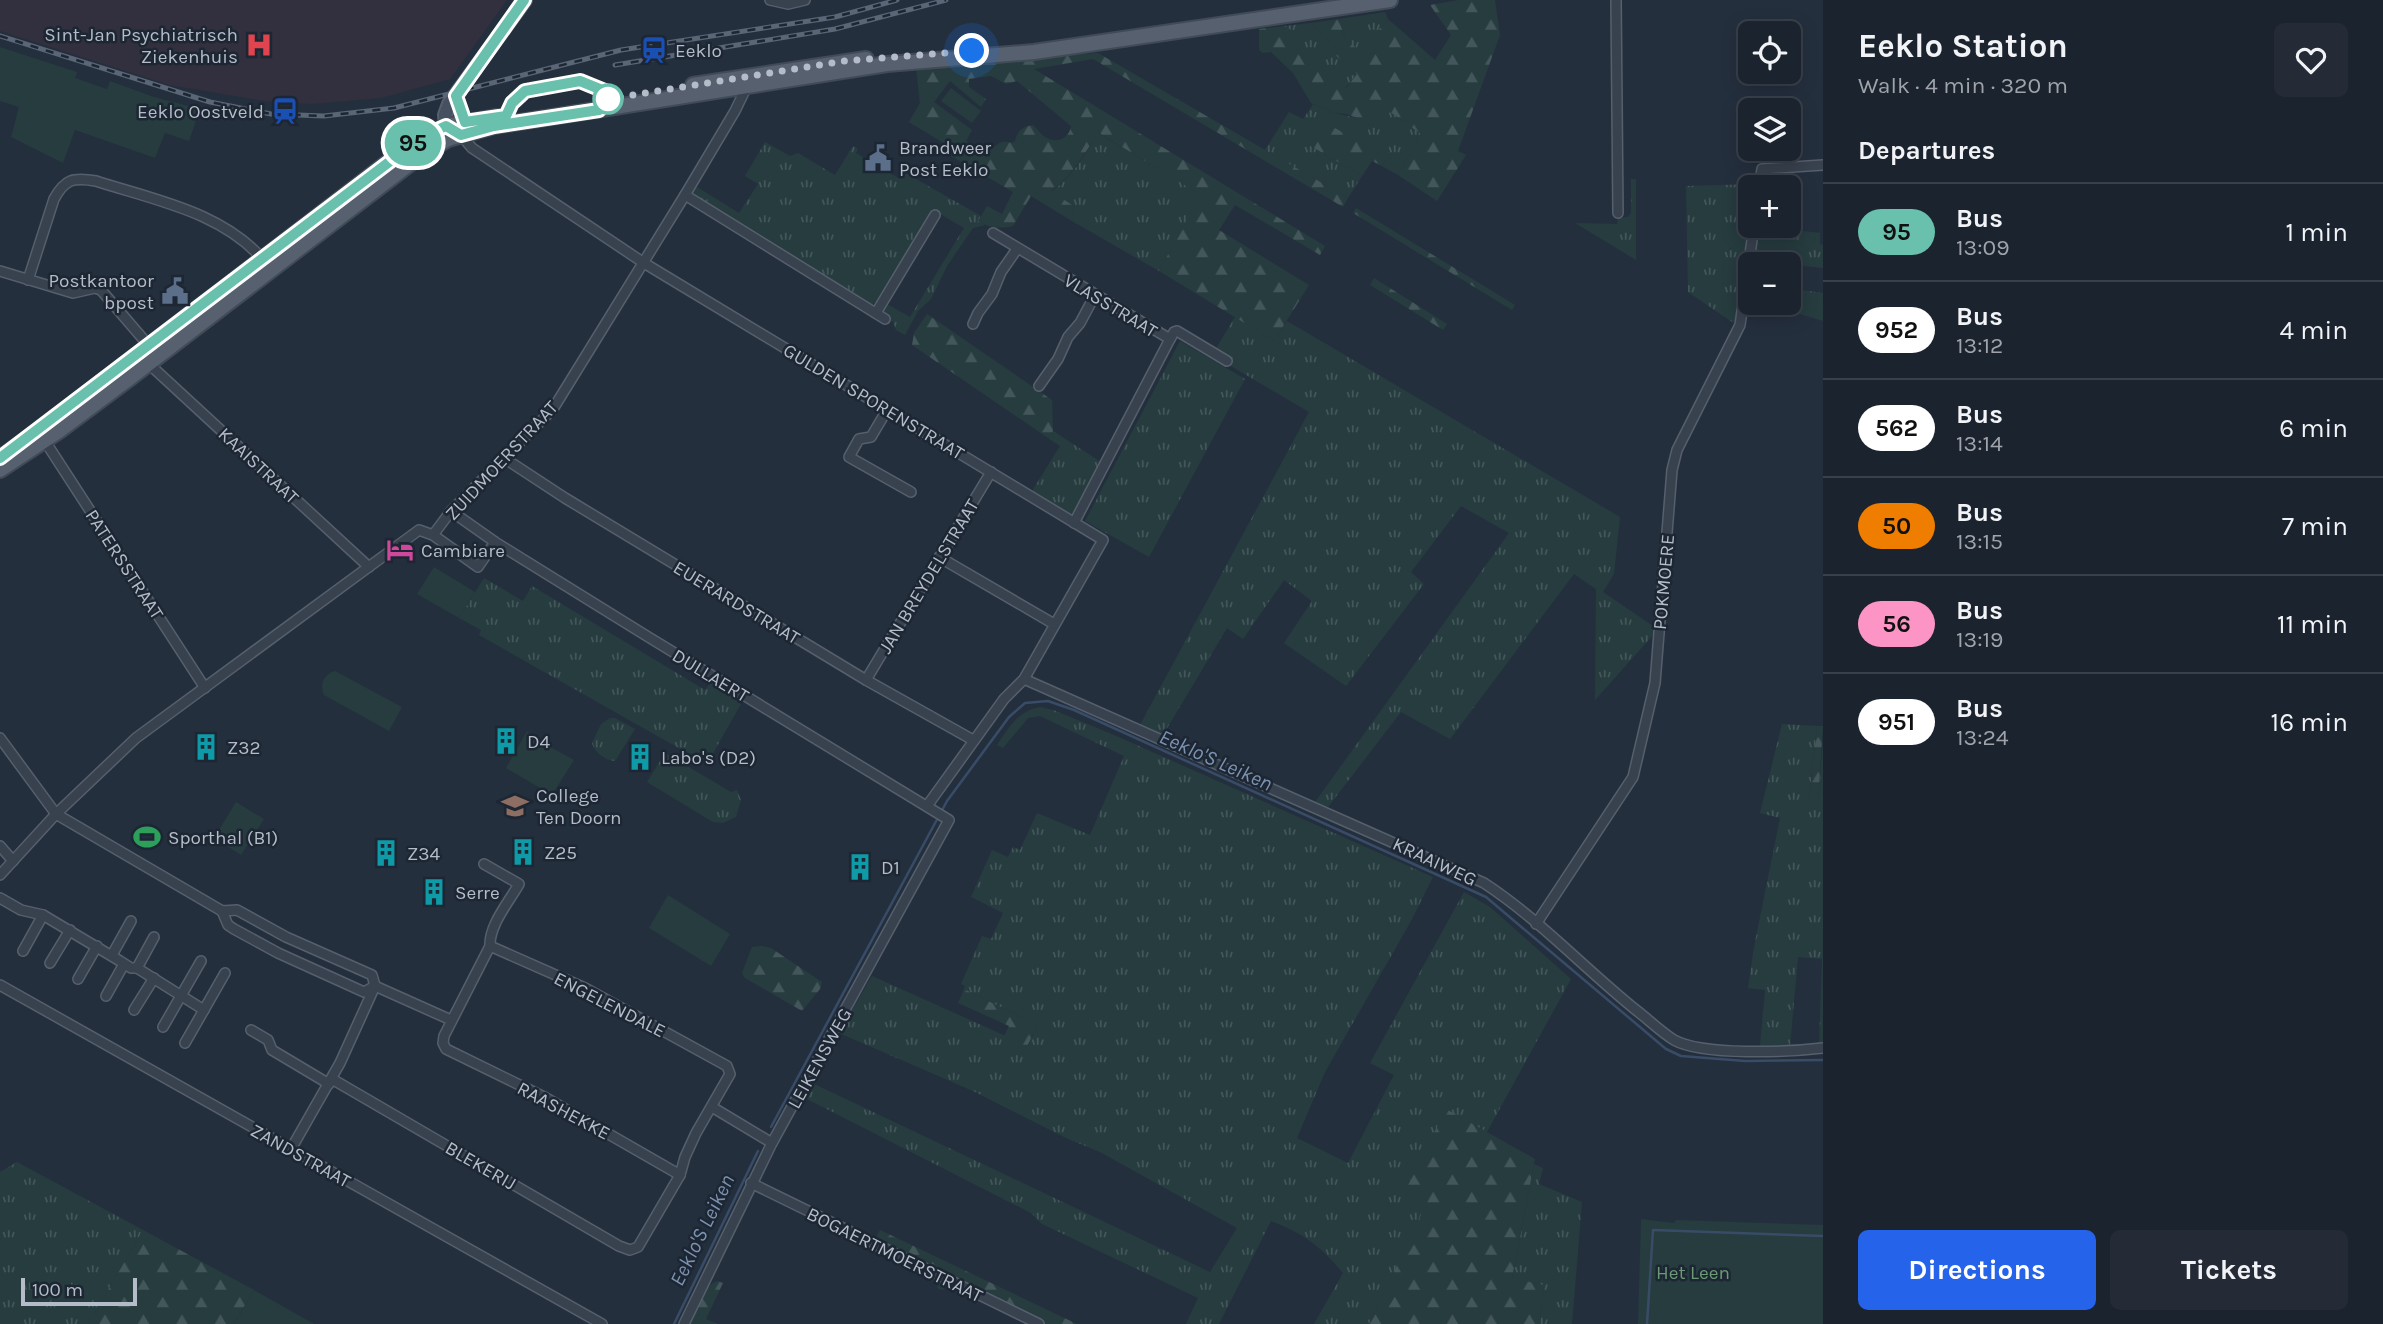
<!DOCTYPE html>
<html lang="en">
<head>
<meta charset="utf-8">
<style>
  body { margin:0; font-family:Karla,sans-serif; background:#242b36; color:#f1f3f6; height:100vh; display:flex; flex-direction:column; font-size:26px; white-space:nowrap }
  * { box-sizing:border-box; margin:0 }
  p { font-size:23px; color:#a0a4aa }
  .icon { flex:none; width:38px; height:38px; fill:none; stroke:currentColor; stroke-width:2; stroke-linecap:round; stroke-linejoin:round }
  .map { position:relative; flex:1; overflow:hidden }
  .panel { display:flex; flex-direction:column; background:#1b232e; width:560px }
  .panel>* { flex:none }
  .badge { padding:0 14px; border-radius:23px; font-size:24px; line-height:46px }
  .fabs { position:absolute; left:1738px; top:21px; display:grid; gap:14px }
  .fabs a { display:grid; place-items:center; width:63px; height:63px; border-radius:10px; background:#1b232e; box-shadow:0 4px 18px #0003,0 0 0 2px #39404a; font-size:35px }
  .scale { position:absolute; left:21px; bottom:18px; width:116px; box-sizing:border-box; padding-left:7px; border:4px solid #b4bcc9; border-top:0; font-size:19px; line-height:24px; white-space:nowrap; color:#b4bcc9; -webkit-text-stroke:5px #1d2633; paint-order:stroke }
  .you { position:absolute; width:35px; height:35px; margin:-18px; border:5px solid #fff; border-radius:50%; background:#1a73e8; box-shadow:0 0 0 10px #1a73e833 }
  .map>.badge { position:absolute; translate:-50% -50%; box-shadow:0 0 0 4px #fff }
  h2 { padding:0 35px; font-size:26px; line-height:63px }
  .round { display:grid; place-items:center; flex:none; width:74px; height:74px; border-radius:10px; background:#242b36 }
  .headline { display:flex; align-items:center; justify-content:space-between; height:119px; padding:0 35px }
  h1 { font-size:33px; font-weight:700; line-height:52px }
  .primary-button { display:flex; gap:14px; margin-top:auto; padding:14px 35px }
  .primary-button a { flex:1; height:80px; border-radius:10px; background:#2563eb; color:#fff; font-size:28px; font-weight:700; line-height:80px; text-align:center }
  .primary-button a+a { background:#242b36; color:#f1f3f6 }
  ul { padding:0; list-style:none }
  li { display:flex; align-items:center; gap:21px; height:98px; padding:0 35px; border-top:2px solid #39404a }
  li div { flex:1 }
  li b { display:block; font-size:26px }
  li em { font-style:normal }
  li .badge { min-width:77px; font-weight:700; text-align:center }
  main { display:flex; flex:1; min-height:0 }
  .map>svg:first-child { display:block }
</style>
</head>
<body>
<main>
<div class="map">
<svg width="1823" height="1324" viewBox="0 0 1823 1324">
  <defs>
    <pattern id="grass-tufts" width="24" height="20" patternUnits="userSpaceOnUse" patternTransform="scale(1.75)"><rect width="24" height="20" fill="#263c3f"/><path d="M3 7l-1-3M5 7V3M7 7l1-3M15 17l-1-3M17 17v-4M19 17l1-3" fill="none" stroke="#435659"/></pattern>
    <pattern id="forest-firs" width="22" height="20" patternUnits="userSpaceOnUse" patternTransform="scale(1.75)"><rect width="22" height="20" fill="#263c3f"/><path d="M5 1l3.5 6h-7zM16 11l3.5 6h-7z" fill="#435659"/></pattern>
  </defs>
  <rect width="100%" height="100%" fill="#242f3e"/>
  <!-- medical -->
  <polygon fill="#32303f" points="0,0 507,0 450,79 381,98 311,104 265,101 170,85 0,31"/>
  <!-- grass -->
  <g fill="url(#grass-tufts)">
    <polygon points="1385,12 1388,19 1360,52 1345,39 1339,19"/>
    <polygon points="1311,23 1336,47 1335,55 1357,74 1345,88 1296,48 1284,26"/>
    <polygon points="1313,104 1334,113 1356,118 1390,112 1421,134 1398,175 1382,166 1386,159 1381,155 1323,122 1309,145 1362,176 1348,198 1265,150 1289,112 1303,119"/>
    <path d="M1098,133L1202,195L1159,271L1072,221L1075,207L1051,192C1073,176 1084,156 1098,133Z"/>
    <polygon points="765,142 790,156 798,153 835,175 853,146 858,149 856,153 900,179 902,171 981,216 978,221 985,225 973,228 947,266 931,299 918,311 905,335 896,330 893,322 882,312 885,303 910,317 964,228 932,209 876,302 869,306 695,196 693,193 697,187 739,213 758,184 745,176"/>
    <polygon points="1631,179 1636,179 1636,260 1575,223 1617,224 1618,218 1628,217 1631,213"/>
    <polygon points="1755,184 1755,187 1750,187 1750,226 1735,324 1688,292 1686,186"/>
    <polygon points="1759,226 1820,233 1820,244 1823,245 1823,268 1754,261"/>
    <polygon points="1789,288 1823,293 1823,321 1764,303 1788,303"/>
    <polygon points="1235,317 1274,341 1287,321 1620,517 1614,574 1603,592 1653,626 1654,634 1595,700 1596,589 1574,574 1450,739 1401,712 1328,807 1315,802 1509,533 1461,506 1411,572 1424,584 1346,686 1284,643 1312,601 1284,580 1243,639 1227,628 1163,735 1140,725 1309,412 1212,355"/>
    <polygon points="1180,341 1245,379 1149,557 1085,521"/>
    <polygon points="1053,431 1101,462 1073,515 1032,491 1060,446 1048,438"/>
    <polygon points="484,578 523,601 532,586 705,690 710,683 742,702 707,764 479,635 481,630 459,618"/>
    <path d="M1041,707L1056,711L1114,735L1433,877L1411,921L1325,1072L1297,1138L1348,1163L1394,1075L1370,1063L1464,892L1490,907L1571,979L1487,1132L1446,1110L1429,1199L1369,1324H1314L1343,1273C1320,1246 1305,1234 1271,1221L1219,1324H1186L1198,1298L1042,1224L1031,1213L805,1098L812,1083L1210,1272L1237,1228L1100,1152L1068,1139L973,1091L839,1033L872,976L1028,1046L1037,1025L964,989L965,986L961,984L982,936L991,939L1003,913L971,897L992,850L1008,857L1013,847L1020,850L1037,813L1090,835L1124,756L1040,716L1028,718L1003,748L997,745C1009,727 1019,710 1041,707Z"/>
    <path d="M610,718H615L635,729L615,761C606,761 594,752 592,743L601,724Z"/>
    <polygon points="1782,724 1817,726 1809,799 1818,800 1823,740 1823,1044 1819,1045 1822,959 1798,957 1790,1046 1760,1046 1765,990 1748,988 1754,947 1780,818 1760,813"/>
    <polygon points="665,753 731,792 737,790 741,800 736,817 723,823 713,822 647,782"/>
    <polygon points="17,1162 143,1230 88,1324 0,1324 0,1172"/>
    <polygon points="1534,1164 1543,1168 1539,1184 1582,1202 1572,1324 1540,1324 1543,1285 1512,1279"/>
  </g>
  <!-- forest -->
  <g fill="url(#forest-firs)" fill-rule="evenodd">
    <polygon points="1459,0 1495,0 1500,35 1458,151 1466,155 1437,201 1398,175 1421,134 1390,112 1380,126 1346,114 1334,113 1311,103 1293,73 1271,52 1263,53 1259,50 1259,29 1284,26 1303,37 1296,48 1346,88 1357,74 1334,54 1336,47 1311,23 1339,19 1345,39 1360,51 1388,19 1435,60 1451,35 1430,5"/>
    <path d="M1098,53L1348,198L1343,207L1093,59L1034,69L1325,246L1320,255L1235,205L1219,230L1309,285L1274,341L1159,271L1201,195L1099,133C1083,154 1073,176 1051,191L1075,207L1072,221L1031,196L1013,226C999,229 990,228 978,221L987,206L1002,214L1013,192L939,149L942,142L909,122L920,103L916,67ZM991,76L1006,84L1017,81L1071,126C1069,139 1057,144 1045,137C1041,134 1037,129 1033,125C1022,127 1018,130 1015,141L1012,143C1000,139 995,146 987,154L966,141L972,130L934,102L950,81L981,107L986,99L969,87V79Z"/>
    <polygon points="1323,121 1381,155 1384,149 1395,156 1391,162 1386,159 1382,166 1372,161 1362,176 1309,145"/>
    <polygon points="1356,208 1515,305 1512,310 1353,213"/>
    <polygon points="1374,278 1447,324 1443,330 1370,285"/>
    <polygon points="927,314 1052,400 1053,431 1048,438 912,345 914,333"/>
    <polygon points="1817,726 1823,726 1818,801 1809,800"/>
    <polygon points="762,946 771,948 822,982 820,989 802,1011 745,978 742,973 752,947"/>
    <polygon points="964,989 1037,1025 1027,1047 1004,1036 1009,1026 958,1003"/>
    <polygon points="1446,1109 1535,1159 1512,1278 1543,1285 1540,1324 1369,1324 1428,1200 1407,1187"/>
    <polygon points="143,1230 254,1290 234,1324 88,1324"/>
    <polygon points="880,1230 1077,1324 1031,1324 945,1287 943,1290 937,1288 939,1284 870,1249"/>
    <polygon points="717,1281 723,1283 706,1319 717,1324 690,1324 708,1286"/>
  </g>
  <!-- park -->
  <g fill="#263c3f">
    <polygon points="0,47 77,72 75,78 107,89 110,81 154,97 200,109 189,141 165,133 155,158 75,130 63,163 11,137 19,107 0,101"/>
    <polygon points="951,88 981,111 972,123 941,101"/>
    <polygon points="434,567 475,592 459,618 417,594"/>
    <path d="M335,671L402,707L389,731L324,695C319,684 324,674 335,671Z"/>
    <polygon points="527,731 536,739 574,760 552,795 506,768"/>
    <polygon points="236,802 264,819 241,855 214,838"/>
    <polygon points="668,895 730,934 711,966 649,928"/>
    <polygon points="1641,1219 1674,1223 1676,1220 1823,1225 1823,1324 1638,1324"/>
    <polygon points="254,1290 314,1324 234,1324"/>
  </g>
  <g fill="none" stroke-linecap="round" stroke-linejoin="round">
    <!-- stream -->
    <g stroke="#394c67" stroke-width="2.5">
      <polyline points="771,1127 947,801 1009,717 1025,703 1048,701 1074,710 1486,897 1666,1049 1681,1056 1745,1061 1823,1060"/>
      <polyline points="674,1324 758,1151"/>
      <polyline points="1647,1324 1653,1230 1823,1236"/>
    </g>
    <defs>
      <g id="street">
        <polyline points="770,0 788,4 805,0"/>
        <polyline points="1616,0 1618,213"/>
        <polyline points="461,135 472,148 644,263 1103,540 1024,679 1004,699 927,806"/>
        <polyline points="1759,187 1762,169 1823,165"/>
        <polyline points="685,195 885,319"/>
        <polyline points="993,233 1170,339 1174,332 1177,331 1227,361"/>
        <polyline points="0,271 73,293 95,288 101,290 144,340 149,364 369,567"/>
        <path d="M28,280L54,199C65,179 73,177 96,181C154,200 224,212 265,262"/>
        <polyline points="876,313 935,215"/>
        <polyline points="973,324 978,313 992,294 1001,272 1017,249"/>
        <polyline points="1039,386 1058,359 1068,337 1080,323 1095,295"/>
        <polyline points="887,410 871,437 859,439 849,457 911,492"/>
        <polyline points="43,438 205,688"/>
        <polyline points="504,458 565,498 866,680 973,740"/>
        <polyline points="451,511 495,542 650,638 949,820 772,1143 684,1324"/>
        <polyline points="1074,523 1170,339"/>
        <polyline points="433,535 451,511 553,409 685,195 735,111 748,84"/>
        <polyline points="939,557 1054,624"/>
        <path d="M1024,679L1484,883C1539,919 1585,969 1636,1010C1649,1020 1661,1032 1674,1040C1703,1056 1789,1052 1823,1048"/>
        <polyline points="866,680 991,472"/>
        <polyline points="0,738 56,814 222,911 237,910 286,937 372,975 375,986"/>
        <polyline points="0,846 13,861"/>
        <path d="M484,864L519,884C509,902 489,925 490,946L444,1036L443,1043L446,1049L546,1098L680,1175"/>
        <polyline points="0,875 56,814 136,738 419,530 433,535 478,567 495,542"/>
        <polyline points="0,898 21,910 43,915 23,951"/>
        <polyline points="222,911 228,925 234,929 278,953 364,992 375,986"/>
        <polyline points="43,915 120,961 131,968 137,968 204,1010"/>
        <polyline points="1536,924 1633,777 1655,683 1672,470 1677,450 1740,325 1754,226"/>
        <polyline points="112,955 131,921"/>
        <polyline points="50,963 70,930"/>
        <polyline points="137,968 154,937"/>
        <polyline points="78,979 97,946"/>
        <polyline points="0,985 602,1324"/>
        <polyline points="375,986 451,1020"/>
        <polyline points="106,996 124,964"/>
        <polyline points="134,1010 154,978"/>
        <polyline points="163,1027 201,961"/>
        <polyline points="251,1030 268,1040 272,1050 329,1084"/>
        <polyline points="185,1043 225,973"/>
        <polyline points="332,1079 619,1246 630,1250 638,1247 680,1175 685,1157 696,1133 730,1074 727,1066 585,988 490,946"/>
        <polyline points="712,1107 772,1143"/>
        <polyline points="291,1149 340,1063 375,986"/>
        <polyline points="751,1183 1039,1324"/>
      </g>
      <polyline id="secondary" points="456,96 465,122 461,135 446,126 445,115 449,104 525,0"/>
      <g id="primary">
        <polyline points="693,85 866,59"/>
        <polyline points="0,458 38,431 412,144 446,126 496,117"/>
        <polyline points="0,470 59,431 130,378 420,156 448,139 494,126 887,64 1034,52 1390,0"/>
      </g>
    </defs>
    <!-- street casing -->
    <use href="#street" stroke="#565f6c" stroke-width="12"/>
    <!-- secondary casing -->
    <use href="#secondary" stroke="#565f6c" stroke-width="16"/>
    <!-- primary casing -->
    <use href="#primary" stroke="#414a57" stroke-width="18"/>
    <!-- street -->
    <use href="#street" stroke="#38414e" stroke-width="9"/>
    <!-- secondary -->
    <use href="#secondary" stroke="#465061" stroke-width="12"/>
    <!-- primary -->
    <use href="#primary" stroke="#56606e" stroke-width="14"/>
    <defs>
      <g id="rail">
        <polyline points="0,36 210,102 271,114 324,116 394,108 621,50 835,17 897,0"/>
        <polyline points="615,65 835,29 946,0"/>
      </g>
    </defs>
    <!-- rail casing -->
    <use href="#rail" stroke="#5a6575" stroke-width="5"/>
    <!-- rail -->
    <use href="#rail" stroke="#1d2633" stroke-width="2.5" stroke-dasharray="8" stroke-linecap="butt"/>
  </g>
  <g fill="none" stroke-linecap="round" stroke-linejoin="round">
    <defs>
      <polyline id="line" points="0,458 422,137 446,126 461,135 494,126 599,110 608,99 607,92 580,81 525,91 512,103 506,116 465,122 456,96 524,0"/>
    </defs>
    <!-- line casing -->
    <use href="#line" stroke="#fff" stroke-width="16"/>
    <!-- line -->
    <use href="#line" stroke="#69c0ac" stroke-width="10"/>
    <!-- walk -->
    <polyline stroke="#b4bcc9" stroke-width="7" stroke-dasharray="0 12.6" points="608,99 844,61 972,51"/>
  </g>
  <!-- icons -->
  <defs>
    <symbol id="hospital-bare" viewBox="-9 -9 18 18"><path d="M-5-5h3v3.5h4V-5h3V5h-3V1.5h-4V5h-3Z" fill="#e0444e" stroke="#1d2633" stroke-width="2.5" paint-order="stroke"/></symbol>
    <symbol id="station-bare" viewBox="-9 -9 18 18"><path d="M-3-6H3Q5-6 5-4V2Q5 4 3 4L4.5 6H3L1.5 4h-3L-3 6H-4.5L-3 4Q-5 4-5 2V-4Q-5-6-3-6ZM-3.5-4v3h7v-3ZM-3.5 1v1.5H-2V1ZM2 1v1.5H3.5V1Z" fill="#1a4fb4" stroke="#1d2633" stroke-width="2.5" paint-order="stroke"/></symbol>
    <symbol id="civic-bare" viewBox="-9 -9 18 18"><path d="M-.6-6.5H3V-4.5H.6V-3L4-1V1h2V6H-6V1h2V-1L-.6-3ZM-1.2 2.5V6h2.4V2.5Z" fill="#5c6f8a" stroke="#1d2633" stroke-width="2.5" paint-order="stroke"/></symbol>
    <symbol id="hotel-bare" viewBox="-9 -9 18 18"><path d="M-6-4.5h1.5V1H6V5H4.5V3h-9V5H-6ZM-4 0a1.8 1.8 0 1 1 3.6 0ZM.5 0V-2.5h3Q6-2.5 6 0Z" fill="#d1479c" stroke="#1d2633" stroke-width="2.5" paint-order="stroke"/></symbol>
    <symbol id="building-bare" viewBox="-9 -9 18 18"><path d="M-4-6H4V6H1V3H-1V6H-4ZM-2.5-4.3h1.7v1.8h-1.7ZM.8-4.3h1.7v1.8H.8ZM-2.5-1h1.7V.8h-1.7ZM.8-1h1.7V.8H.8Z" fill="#0f9aa8" stroke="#1d2633" stroke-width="2.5" paint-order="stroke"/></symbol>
    <symbol id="school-bare" viewBox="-9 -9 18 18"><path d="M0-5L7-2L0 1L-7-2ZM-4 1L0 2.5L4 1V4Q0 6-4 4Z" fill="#8d6e63" stroke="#1d2633" stroke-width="2.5" paint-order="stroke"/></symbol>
    <symbol id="stadium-bare" viewBox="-9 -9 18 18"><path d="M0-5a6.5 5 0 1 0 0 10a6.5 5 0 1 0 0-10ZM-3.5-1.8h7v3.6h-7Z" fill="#2e9e5b" stroke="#1d2633" stroke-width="2.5" paint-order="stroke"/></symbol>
  </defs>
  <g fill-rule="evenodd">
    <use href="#hospital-bare" x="240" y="26" width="38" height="38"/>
    <use href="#station-bare" x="635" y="31" width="38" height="38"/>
    <use href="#station-bare" x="266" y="92" width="38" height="38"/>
    <use href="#civic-bare" x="859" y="139" width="38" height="38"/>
    <use href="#civic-bare" x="156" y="272" width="38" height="38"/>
    <use href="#hotel-bare" x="381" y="531" width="38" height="38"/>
    <use href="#building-bare" x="487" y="722" width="38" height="38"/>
    <use href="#building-bare" x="187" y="728" width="38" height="38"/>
    <use href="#building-bare" x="621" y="738" width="38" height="38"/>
    <use href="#school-bare" x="496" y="787" width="38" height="38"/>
    <use href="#stadium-bare" x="128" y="818" width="38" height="38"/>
    <use href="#building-bare" x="504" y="833" width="38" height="38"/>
    <use href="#building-bare" x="367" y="834" width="38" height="38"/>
    <use href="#building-bare" x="841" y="848" width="38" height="38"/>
    <use href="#building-bare" x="415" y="873" width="38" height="38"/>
  </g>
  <!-- markers -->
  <circle fill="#fff" stroke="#69c0ac" stroke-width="3.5" cx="608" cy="99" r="14"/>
  <g text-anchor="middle" stroke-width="5" stroke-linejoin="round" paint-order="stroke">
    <!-- poi labels -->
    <g font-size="19" fill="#b4bcc9" stroke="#1d2633" text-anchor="start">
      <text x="238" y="41" text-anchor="end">Sint-Jan Psychiatrisch<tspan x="238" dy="22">Ziekenhuis</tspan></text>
      <text x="675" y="57">Eeklo</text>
      <text x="264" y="118" text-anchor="end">Eeklo Oostveld</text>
      <text x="899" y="154">Brandweer<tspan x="899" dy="22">Post Eeklo</tspan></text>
      <text x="154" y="287" text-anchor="end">Postkantoor<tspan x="154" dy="22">bpost</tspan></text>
      <text x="421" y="557">Cambiare</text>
      <text x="527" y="748">D4</text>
      <text x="227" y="754">Z32</text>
      <text x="661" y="764">Labo's (D2)</text>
      <text x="536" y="802">College<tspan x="536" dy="22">Ten Doorn</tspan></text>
      <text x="168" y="844">Sporthal (B1)</text>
      <text x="544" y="859">Z25</text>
      <text x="407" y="860">Z34</text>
      <text x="881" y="874">D1</text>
      <text x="455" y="899">Serre</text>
    </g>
    <!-- street labels -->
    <g font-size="19" fill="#b4bcc9" stroke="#1d2633">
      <text transform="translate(1111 305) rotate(31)" y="7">VLASSTRAAT</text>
      <text transform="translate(874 401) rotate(31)" y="7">GULDEN SPORENSTRAAT</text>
      <text transform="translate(501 460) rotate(-47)" y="7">ZUIDMOERSTRAAT</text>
      <text transform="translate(259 465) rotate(43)" y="7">KAAISTRAAT</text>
      <text transform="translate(125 564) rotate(57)" y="7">PATERSSTRAAT</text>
      <text transform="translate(928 576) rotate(-59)" y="7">JAN BREYDELSTRAAT</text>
      <text transform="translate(1663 582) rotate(-85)" y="7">POKMOERE</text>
      <text transform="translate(737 602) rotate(31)" y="7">EUERARDSTRAAT</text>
      <text transform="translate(711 675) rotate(31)" y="7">DULLAERT</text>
      <text transform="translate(1435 861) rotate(25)" y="7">KRAAIWEG</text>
      <text transform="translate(610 1004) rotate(27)" y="7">ENGELENDALE</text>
      <text transform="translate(819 1058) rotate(-61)" y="7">LEIKENSWEG</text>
      <text transform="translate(564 1110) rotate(28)" y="7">RAASHEKKE</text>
      <text transform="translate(301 1155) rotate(29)" y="7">ZANDSTRAAT</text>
      <text transform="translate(481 1165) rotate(30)" y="7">BLEKERIJ</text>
      <text transform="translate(895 1254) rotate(26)" y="7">BOGAERTMOERSTRAAT</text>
    </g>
    <!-- park labels -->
    <g font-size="19" fill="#6b9a76" stroke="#1d2633">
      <text x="1693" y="1279">Het Leen</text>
    </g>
    <!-- water labels -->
    <g font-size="21" font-style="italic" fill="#7c92b1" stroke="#1d2633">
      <text transform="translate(1216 760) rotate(24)" y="7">Eeklo'S Leiken</text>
      <text transform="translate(702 1230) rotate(-64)" y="7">Eeklo'S Leiken</text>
    </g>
  </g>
</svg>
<div class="fabs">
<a><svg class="icon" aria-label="locate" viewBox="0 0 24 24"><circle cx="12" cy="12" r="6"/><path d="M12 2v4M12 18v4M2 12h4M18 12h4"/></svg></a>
<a><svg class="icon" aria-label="layers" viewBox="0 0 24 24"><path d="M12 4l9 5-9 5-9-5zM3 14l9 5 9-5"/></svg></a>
<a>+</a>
<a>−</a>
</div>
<div class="scale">100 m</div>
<div class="you" style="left:972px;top:51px"></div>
<b class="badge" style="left:413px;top:143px;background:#69c0ac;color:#111">95</b>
</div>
<section class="panel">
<div class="headline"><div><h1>Eeklo Station</h1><p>Walk · 4 min · 320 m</p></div><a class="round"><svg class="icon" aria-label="heart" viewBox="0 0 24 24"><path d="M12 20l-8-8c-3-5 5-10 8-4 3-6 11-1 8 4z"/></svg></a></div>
<h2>Departures</h2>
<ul>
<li><span class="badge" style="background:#69c0ac;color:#111">95</span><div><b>Bus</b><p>13:09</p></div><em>1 min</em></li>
<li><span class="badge" style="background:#fff;color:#111">952</span><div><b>Bus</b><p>13:12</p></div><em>4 min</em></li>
<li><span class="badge" style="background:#fff;color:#111">562</span><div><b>Bus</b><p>13:14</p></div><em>6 min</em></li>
<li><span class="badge" style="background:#ef7d00;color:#111">50</span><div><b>Bus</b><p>13:15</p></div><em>7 min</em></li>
<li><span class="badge" style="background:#fc95c5;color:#111">56</span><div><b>Bus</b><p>13:19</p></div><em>11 min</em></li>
<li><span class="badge" style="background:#fff;color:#111">951</span><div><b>Bus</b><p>13:24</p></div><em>16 min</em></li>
</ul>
<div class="primary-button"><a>Directions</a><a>Tickets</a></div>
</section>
</main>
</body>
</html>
